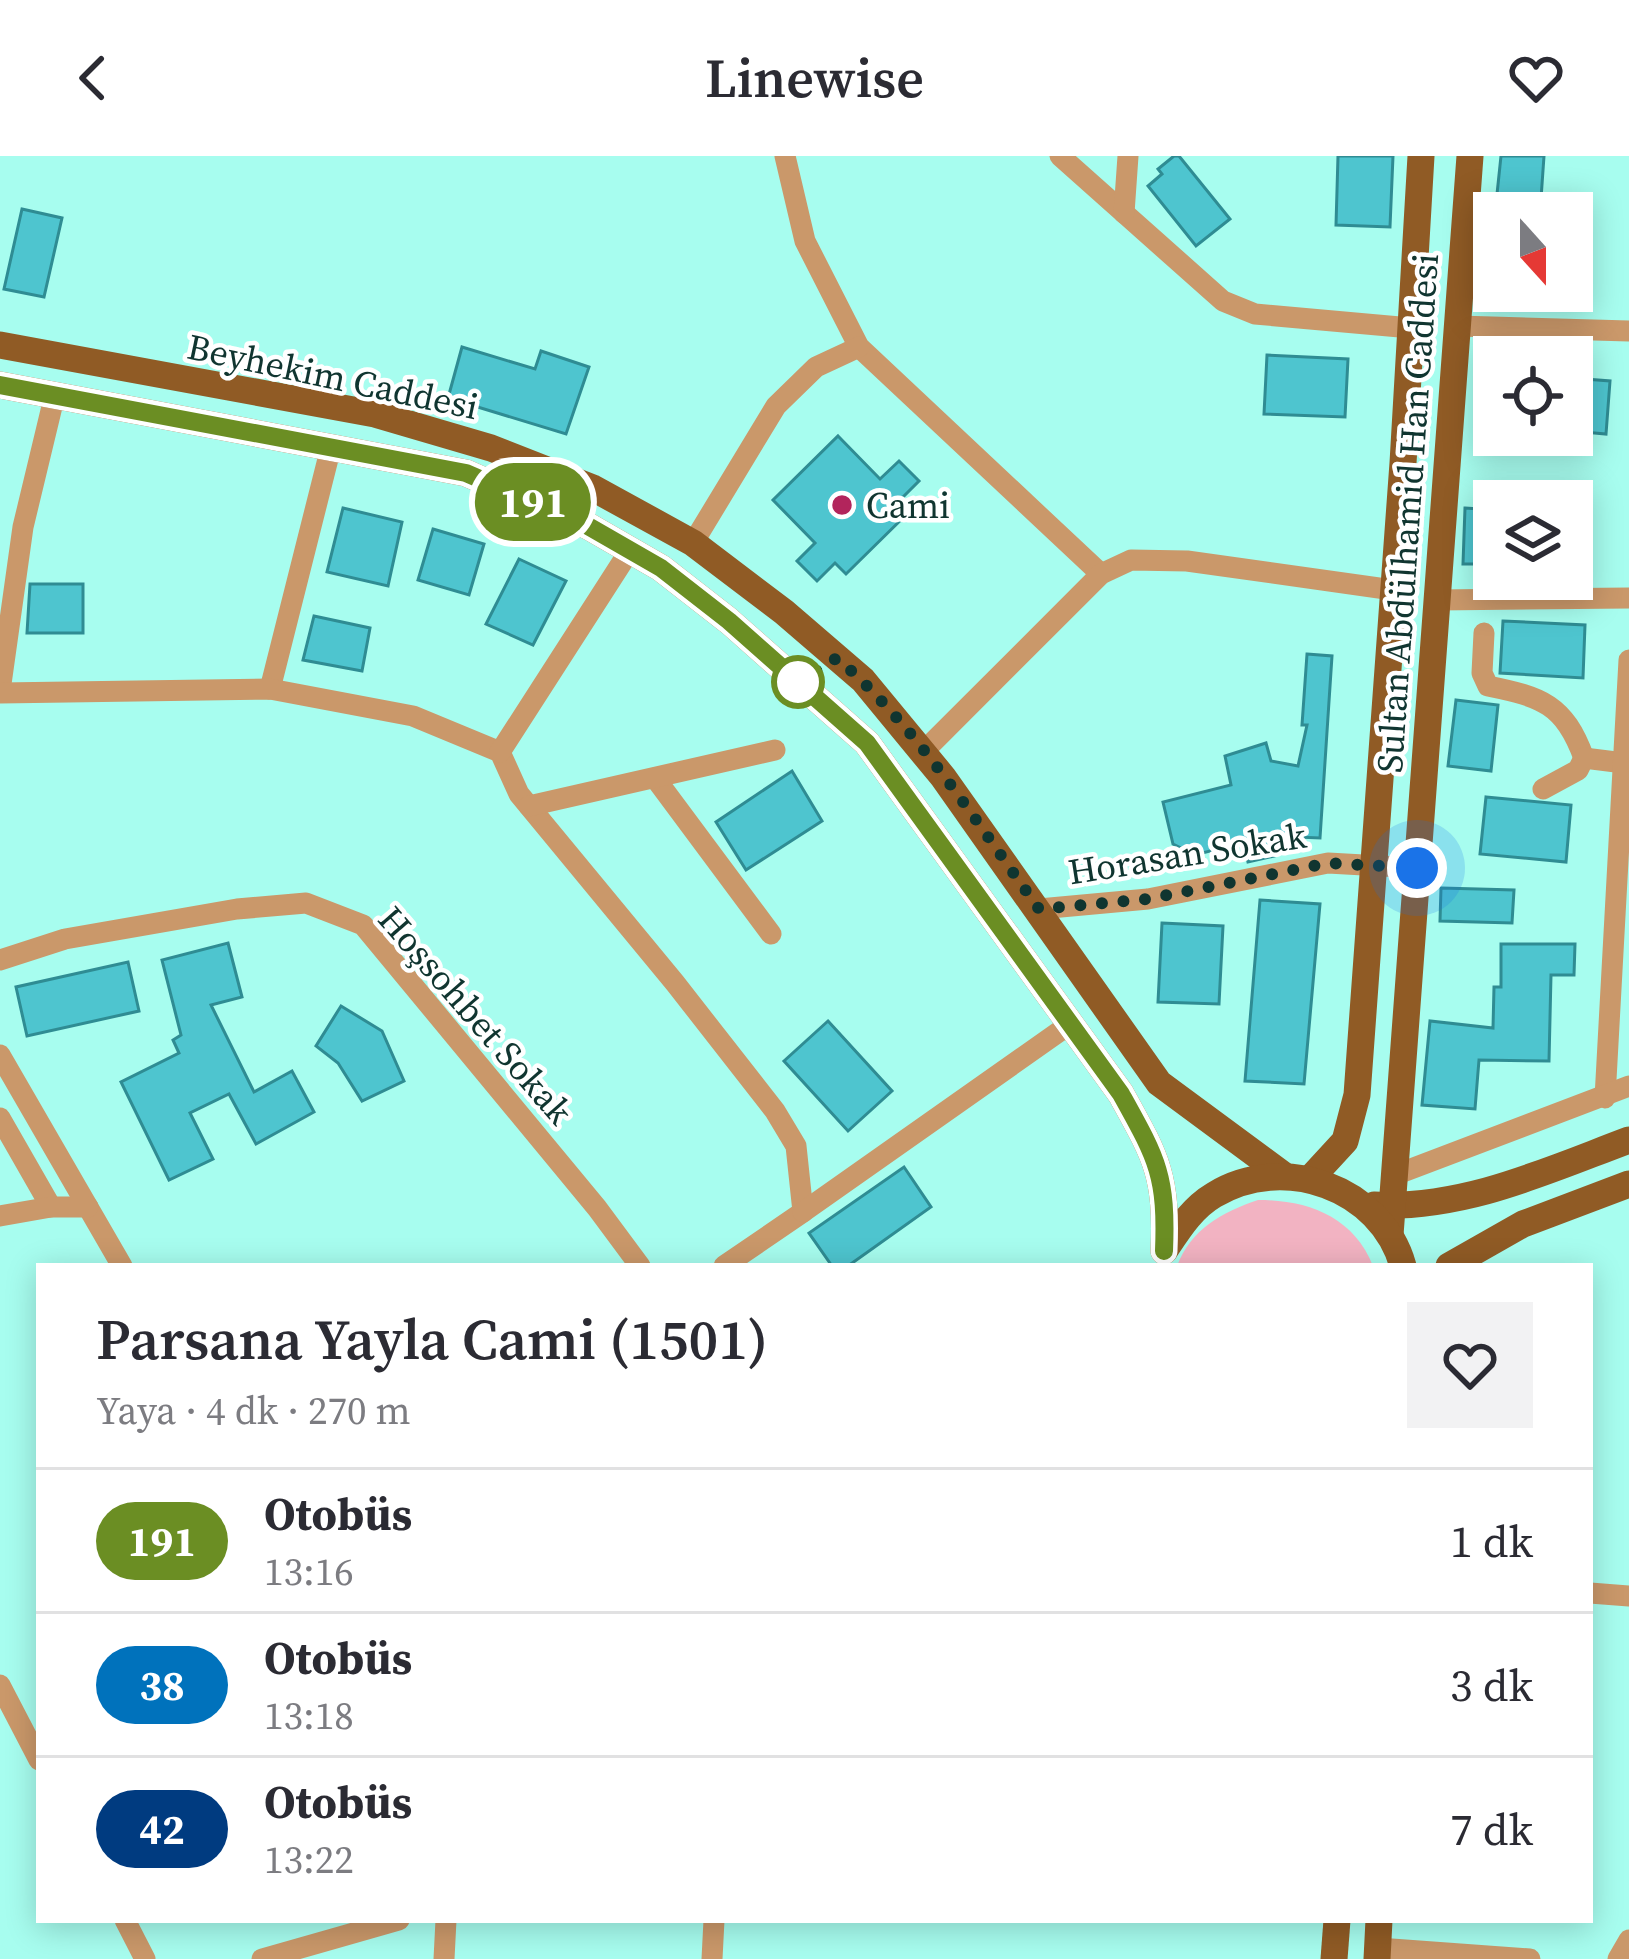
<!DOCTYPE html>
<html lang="tr">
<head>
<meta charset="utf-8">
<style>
  body { margin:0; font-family:"Source Serif 4",serif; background:#f2f2f3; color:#2b2b33; height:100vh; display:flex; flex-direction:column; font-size:45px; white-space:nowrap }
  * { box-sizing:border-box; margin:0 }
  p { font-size:39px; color:#7c7c81 }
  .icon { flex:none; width:66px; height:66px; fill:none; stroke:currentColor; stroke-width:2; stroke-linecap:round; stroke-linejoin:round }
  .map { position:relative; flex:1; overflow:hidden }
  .side { position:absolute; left:36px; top:1107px; width:1557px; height:660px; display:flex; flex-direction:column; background:#fff; border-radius:0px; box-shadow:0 6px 30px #0003 }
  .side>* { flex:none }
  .badge { padding:0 24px; border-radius:39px; font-size:42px; line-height:78px }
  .needle { width:78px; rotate:159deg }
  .controls { position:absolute; left:1473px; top:36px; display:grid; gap:24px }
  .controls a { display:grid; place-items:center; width:120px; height:120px; border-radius:0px; background:#fff; box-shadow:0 6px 30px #0003; font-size:60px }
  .you { position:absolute; width:60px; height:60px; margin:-30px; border:9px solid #fff; border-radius:50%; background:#1a73e8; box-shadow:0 0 0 18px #1a73e833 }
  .map>.badge { position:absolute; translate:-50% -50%; box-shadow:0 0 0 6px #fff }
  .round { display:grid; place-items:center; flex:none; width:126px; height:126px; border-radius:0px; background:#f2f2f3 }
  .overview { display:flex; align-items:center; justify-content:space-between; height:204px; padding:0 60px }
  h1 { font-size:57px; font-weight:600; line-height:90px }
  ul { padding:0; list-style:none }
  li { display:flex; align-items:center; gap:36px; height:144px; padding:0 60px; border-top:3px solid #e1e1e2 }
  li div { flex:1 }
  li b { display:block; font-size:45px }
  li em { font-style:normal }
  li .badge { min-width:132px; font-weight:700; text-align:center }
  header { display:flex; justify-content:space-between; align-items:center; height:156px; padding:0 60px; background:#fff; font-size:54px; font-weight:600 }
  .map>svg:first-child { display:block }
</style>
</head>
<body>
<header><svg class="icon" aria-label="back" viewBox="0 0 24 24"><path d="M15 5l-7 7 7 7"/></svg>Linewise<svg class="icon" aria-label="heart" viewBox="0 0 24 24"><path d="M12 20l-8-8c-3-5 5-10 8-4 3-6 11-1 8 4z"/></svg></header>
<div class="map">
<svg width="1629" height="1803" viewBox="0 0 1629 1803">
  <rect width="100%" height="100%" fill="#a7fdef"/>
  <!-- green -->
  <path fill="#f2b3c2" d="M1258,1044C1307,1044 1353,1060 1373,1110H1177C1191,1073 1222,1056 1258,1044Z"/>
  <!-- building -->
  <g fill="#4ec5cf" stroke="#2f8c93" stroke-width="3">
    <polygon points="1174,0 1179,0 1230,63 1196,90 1148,30 1162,18 1158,13"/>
    <polygon points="1338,0 1393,0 1390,71 1336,69"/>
    <polygon points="1501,0 1544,0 1540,57 1495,57"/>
    <polygon points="22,53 62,62 44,141 4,133"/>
    <polygon points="462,191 535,213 541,195 589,211 566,278 448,242"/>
    <polygon points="1267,199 1348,203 1345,261 1264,258"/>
    <polygon points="1572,222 1610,225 1606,278 1572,275"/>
    <polygon points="838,280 880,323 899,305 919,325 901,343 911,354 846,418 835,407 817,425 797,405 815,387 773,344"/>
    <polygon points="343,352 402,366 388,430 327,416"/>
    <polygon points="1465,352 1494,354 1494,408 1463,408"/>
    <polygon points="433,373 484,388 469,439 418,424"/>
    <polygon points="519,403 566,425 533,489 486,468"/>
    <polygon points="30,428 83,428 83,477 27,477"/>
    <polygon points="314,460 370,472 362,515 303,504"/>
    <polygon points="1503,465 1585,469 1583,522 1500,517"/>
    <polygon points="1307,498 1332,500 1320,682 1271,680 1274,700 1248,706 1244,686 1195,699 1173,688 1163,646 1231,629 1225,600 1266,587 1271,605 1298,610 1307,569 1302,569"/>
    <polygon points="1456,544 1498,549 1491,615 1448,610"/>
    <polygon points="792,615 822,665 746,714 716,666"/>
    <polygon points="1486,641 1571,649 1566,706 1480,698"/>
    <polygon points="1441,732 1514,734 1512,767 1440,765"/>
    <polygon points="1260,744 1320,748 1304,928 1245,925"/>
    <polygon points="1162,767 1223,770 1219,848 1158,846"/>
    <polygon points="228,787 242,841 211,849 254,936 292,915 314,956 256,988 229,938 190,957 213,1003 169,1024 121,926 179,897 173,884 181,879 162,804"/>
    <polygon points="1501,788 1575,788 1574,819 1551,819 1549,905 1479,904 1475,953 1422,949 1430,865 1493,872 1494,831 1501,831"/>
    <polygon points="128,806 139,855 27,880 16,831"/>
    <polygon points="341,850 382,875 404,925 362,945 338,907 316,890"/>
    <polygon points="828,865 892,935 848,975 784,905"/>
    <polygon points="904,1011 931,1051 848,1110 832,1110 809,1077"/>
  </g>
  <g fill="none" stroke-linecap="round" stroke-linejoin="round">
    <!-- minor -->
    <g stroke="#ca986a" stroke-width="21">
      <polyline points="785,0 805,85 859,191 1101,418"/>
      <polyline points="1060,0 1223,145 1255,158 1411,172"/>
      <polyline points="1124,57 1128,0"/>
      <polyline points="1458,170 1629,175"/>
      <polyline points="693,387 776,250 816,211 859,191"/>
      <polyline points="1437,444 1629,442"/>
      <path d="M1484,477L1482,517L1488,530C1542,541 1564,548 1584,602"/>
      <polyline points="270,533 331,291"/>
      <polyline points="0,535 23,371 55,238"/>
      <polyline points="0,537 270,533 413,560 500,596 519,638 675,827 775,955 796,990 803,1056 724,1110"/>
      <polyline points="500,596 630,394"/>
      <polyline points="923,596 1101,418 1131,404 1187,405 1393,434"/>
      <polyline points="655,622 771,778"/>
      <polyline points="1543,633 1578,614 1584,602 1624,607"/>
      <polyline points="529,650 775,594"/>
      <polyline points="1039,753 1148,743 1328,707 1417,712"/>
      <polyline points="0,804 65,783 237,753 306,747 363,769 597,1052 640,1110"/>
      <polyline points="0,899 122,1110"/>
      <polyline points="1605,942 1629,504"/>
      <polyline points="0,962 51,1051"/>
      <polyline points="1395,1019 1629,930"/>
      <polyline points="803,1056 1070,868"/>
      <polyline points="0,1060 51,1051 88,1051"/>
      <polyline points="1590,1437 1629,1440"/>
      <polyline points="0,1529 39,1604"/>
      <polyline points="125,1764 145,1803"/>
      <polyline points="1378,1792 1530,1803"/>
      <polyline points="262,1803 399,1764"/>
      <polyline points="444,1803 446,1764"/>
      <polyline points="712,1803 714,1764"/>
      <polyline points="1618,1803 1629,1784"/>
    </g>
    <!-- major -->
    <g stroke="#905b25" stroke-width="27">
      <polyline points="0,189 375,258 491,292 593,332 693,387 784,456 863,524 943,621 1159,927 1285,1020"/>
      <path d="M0,229L466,317L588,370L661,412L729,465L867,587L1121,938C1157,1003 1167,1019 1164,1095"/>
      <polyline points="1310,1023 1345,985 1357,939 1403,307 1421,0"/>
      <path d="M1374,1049C1465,1053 1546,1015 1629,984"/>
      <polyline points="1390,1079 1470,0"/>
      <path d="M1165,1094C1179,1073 1192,1052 1214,1039C1283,997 1381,1031 1403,1110"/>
      <polyline points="1449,1110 1523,1068 1629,1028"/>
      <polyline points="1334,1803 1337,1764"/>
      <polyline points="1377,1803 1379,1764"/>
    </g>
  </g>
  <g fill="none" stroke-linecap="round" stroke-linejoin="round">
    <defs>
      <path id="line" d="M0,229L466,317L588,370L661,412L729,465L867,587L1121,938C1157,1003 1167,1019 1164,1095"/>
    </defs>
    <!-- line casing -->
    <use href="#line" stroke="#fff" stroke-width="27"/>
    <!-- line -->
    <use href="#line" stroke="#6b8e23" stroke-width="18"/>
    <!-- walk -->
    <path stroke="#103530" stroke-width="12" stroke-dasharray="0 21.6" d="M798,526L837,502C917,571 977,667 1039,753L1148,743L1328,707L1417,712"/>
  </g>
  <!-- markers -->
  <circle fill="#b2255c" stroke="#fff" stroke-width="4.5" cx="842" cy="349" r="12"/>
  <circle fill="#fff" stroke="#6b8e23" stroke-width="6" cx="798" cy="526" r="24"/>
  <g text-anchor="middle" stroke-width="9" stroke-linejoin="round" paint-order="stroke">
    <!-- street labels -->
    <g font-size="36" fill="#103530" stroke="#fff">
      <text transform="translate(333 220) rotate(12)" y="13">Beyhekim Caddesi</text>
      <text transform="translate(1407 357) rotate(-86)" y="13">Sultan Abdülhamid Han Caddesi</text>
      <text transform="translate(1187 697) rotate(-9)" y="13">Horasan Sokak</text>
      <text transform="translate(476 859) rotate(49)" y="13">Hoşsohbet Sokak</text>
    </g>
    <!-- poi labels -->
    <g font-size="36" fill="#103530" stroke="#fff" text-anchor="start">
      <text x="866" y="362">Cami</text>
    </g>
  </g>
</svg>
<div class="controls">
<a><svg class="needle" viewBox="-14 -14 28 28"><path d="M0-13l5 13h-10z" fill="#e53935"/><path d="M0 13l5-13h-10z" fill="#7c7c81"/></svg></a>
<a><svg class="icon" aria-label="locate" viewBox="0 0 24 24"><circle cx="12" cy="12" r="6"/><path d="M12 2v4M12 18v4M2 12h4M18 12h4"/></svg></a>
<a><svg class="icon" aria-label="layers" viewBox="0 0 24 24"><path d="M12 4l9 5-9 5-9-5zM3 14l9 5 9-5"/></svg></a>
</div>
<div class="you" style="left:1417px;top:712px"></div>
<b class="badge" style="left:533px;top:346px;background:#6b8e23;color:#fff">191</b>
<section class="side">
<div class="overview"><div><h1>Parsana Yayla Cami (1501)</h1><p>Yaya · 4 dk · 270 m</p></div><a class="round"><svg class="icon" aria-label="heart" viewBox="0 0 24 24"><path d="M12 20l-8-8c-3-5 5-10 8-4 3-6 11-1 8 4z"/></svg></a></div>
<ul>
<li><span class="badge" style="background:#6b8e23;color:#fff">191</span><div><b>Otobüs</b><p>13:16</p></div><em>1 dk</em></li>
<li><span class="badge" style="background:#0072bc;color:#fff">38</span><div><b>Otobüs</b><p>13:18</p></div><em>3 dk</em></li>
<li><span class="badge" style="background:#003b80;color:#fff">42</span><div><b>Otobüs</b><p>13:22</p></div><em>7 dk</em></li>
</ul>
</section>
</div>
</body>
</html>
